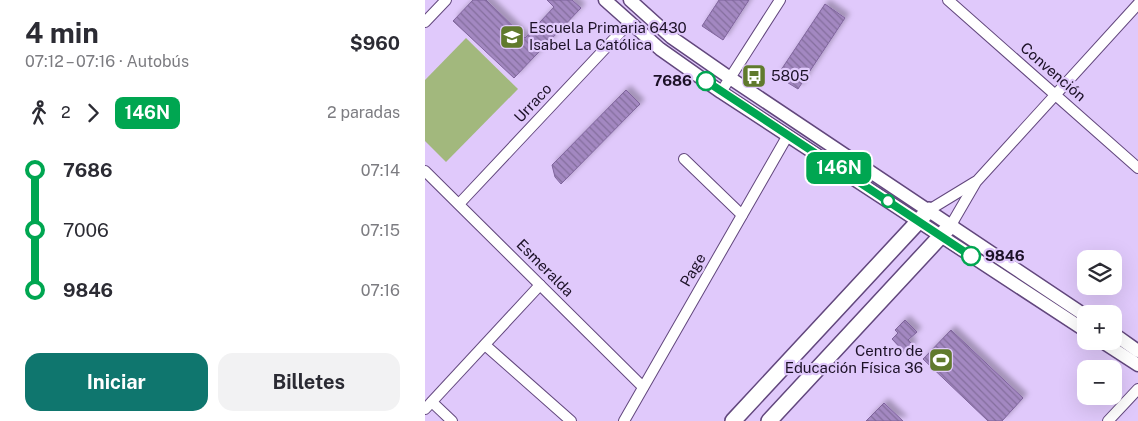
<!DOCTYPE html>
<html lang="es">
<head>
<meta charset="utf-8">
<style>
  body { margin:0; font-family:"Public Sans",sans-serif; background:#f2f2f3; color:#2b2b33; height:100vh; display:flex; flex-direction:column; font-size:19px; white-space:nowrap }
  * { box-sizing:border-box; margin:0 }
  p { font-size:16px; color:#7c7c81 }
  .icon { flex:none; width:28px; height:28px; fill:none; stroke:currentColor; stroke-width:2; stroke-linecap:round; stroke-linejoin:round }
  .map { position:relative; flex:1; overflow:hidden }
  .sheet { display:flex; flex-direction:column; background:#fff; width:425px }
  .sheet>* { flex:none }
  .badge { padding:0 10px; border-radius:8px; font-size:18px; line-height:32px }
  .buttons { position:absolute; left:652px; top:250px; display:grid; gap:10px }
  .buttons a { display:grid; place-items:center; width:45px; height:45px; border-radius:10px; background:#fff; box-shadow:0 5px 20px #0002; font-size:25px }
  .map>.badge { position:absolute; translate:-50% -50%; box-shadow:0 0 0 2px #fff }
  .legs { display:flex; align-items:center; gap:8px; height:55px; padding:0 25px; font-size:16px }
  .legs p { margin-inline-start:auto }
  .summary { display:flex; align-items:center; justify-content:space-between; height:85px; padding:0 25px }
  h1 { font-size:28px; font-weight:700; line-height:38px }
  .cta { display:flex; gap:10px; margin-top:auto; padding:10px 25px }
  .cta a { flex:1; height:58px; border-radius:15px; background:#0f766e; color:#fff; font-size:20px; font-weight:700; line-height:58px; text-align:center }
  .cta a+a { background:#f2f2f3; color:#2b2b33 }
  ul { padding:0 25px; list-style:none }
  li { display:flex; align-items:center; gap:18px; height:60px; font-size:19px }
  li i { display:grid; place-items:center; width:8px; height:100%; margin:0 6px; background:currentColor }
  li i::after { content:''; width:12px; height:12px; margin:-6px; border:4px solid; border-radius:50%; background:#fff }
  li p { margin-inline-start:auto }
  li:first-child i { background:linear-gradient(#0000 50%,currentColor 0) }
  li:last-child i { background:linear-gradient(currentColor 50%,#0000 0) }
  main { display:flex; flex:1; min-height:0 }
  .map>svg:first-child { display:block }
</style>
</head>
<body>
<main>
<section class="sheet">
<div class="summary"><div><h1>4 min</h1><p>07:12 – 07:16 · Autobús</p></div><b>$960</b></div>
<div class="legs"><svg class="icon" aria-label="walk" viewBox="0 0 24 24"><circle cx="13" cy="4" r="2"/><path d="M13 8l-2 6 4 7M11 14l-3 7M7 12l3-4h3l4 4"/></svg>2<svg class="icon" aria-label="forward" viewBox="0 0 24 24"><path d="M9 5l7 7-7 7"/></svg><b class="badge" style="background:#00a651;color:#fff">146N</b><p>2 paradas</p></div>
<ul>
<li><i style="color:#00a651"></i><b>7686</b><p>07:14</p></li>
<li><i style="color:#00a651"></i><span>7006</span><p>07:15</p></li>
<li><i style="color:#00a651"></i><b>9846</b><p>07:16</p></li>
</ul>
<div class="cta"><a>Iniciar</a><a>Billetes</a></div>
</section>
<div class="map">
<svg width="713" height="421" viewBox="0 0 713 421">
  <defs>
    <pattern id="building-back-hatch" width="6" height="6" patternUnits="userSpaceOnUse" patternTransform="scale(1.25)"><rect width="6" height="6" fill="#a388c1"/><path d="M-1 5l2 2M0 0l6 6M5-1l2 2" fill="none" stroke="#846e9d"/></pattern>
    <filter id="shadow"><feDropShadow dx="4.5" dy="-4.5" stdDeviation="2.5" flood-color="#0004"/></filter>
  </defs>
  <rect width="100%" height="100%" fill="#e0c9fb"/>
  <!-- park -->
  <polygon fill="#a2b87d" points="41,38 93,89 21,162 0,141 0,80"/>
  <!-- building -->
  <g fill="url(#building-back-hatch)" stroke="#7f649c" filter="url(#shadow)">
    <polygon points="48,0 61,0 100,38 129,7 122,0 147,0 156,8 89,78 28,21"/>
    <polygon points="294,0 324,0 298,40 277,26"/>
    <polygon points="400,4 420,18 373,89 352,76"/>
    <polygon points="201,90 215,104 136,184 130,177 127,165"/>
    <polygon points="480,320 492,332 483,340 488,345 480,353 467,339 473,333 470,330"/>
    <polygon points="526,330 598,398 577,421 563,421 498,359"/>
    <polygon points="459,403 478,421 441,421"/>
  </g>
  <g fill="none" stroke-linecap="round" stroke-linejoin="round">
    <defs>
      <g id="minor">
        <polyline points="523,0 713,168"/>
        <polyline points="0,22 21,0"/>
        <polyline points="296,92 355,0"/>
        <polyline points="259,159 317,215"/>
        <polyline points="0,171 218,387"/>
        <polyline points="34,204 205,22"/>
        <polyline points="504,210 550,182"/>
        <polyline points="526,225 551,182 713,4"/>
        <polyline points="60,345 146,421"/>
        <polyline points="7,402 27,421"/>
        <polyline points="0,409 115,285"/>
        <polyline points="199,421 363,135"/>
        <polyline points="683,421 713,389"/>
      </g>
      <g id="tertiary">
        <polyline points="180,0 235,49 296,92 661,331"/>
        <polyline points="205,0 246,37 305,78 661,316"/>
        <polyline points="689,334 713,351"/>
        <polyline points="676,341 713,365"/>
      </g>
      <g id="secondary">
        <polyline points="308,421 504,210"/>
        <polyline points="344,421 526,225"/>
      </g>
    </defs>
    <!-- minor casing -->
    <use href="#minor" stroke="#62477d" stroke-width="12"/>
    <!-- tertiary casing -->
    <use href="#tertiary" stroke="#62477d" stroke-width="15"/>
    <!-- secondary casing -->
    <use href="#secondary" stroke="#62477d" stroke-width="18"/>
    <!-- minor -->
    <use href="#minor" stroke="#fff" stroke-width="10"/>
    <!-- tertiary -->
    <use href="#tertiary" stroke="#fff" stroke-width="12"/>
    <!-- secondary -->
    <use href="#secondary" stroke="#fff" stroke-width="15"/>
  </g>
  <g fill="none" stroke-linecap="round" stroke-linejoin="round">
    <defs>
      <polyline id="line-1" points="281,81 546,256"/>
    </defs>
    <!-- line-1 casing -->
    <use href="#line-1" stroke="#fff" stroke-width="11"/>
    <!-- line-1 -->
    <use href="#line-1" stroke="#00a651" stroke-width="8"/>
  </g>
  <!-- icons -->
  <defs>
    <symbol id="school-square" viewBox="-11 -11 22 22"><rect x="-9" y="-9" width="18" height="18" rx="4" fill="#607a2d" stroke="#e0c9fb"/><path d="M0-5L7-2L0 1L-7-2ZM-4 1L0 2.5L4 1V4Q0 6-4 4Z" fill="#fff"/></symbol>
    <symbol id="bus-square" viewBox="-11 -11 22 22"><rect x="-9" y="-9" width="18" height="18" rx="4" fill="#607a2d" stroke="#e0c9fb"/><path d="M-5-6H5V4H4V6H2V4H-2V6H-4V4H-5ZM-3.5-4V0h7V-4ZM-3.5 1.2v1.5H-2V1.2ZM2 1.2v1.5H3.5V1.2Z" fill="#fff"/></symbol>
    <symbol id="stadium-square" viewBox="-11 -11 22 22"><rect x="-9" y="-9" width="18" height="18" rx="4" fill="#607a2d" stroke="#e0c9fb"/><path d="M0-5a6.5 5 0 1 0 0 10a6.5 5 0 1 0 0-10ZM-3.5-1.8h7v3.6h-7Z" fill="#fff"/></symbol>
  </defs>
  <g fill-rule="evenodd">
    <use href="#school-square" x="73" y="23" width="28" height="28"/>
    <use href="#bus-square" x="315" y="62" width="28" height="28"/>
    <use href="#stadium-square" x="502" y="346" width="28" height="28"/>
  </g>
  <!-- markers -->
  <g fill="#fff" stroke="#00a651" stroke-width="2.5">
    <circle cx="281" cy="81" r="9"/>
    <circle cx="463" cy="201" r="6"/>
    <circle cx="546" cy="256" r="9"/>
  </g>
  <g text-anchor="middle" stroke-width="4.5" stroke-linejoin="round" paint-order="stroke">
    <!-- poi labels -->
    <g font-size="15" fill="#1c1127" stroke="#e0c9fb" text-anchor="start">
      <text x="104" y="33">Escuela Primaria 6430<tspan x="104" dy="17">Isabel La Católica</tspan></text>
      <text x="346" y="81">5805</text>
      <text x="498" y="356" text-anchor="end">Centro de<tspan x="498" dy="17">Educación Física 36</tspan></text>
    </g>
    <!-- street labels -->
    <g font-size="15" fill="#1c1127" stroke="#e0c9fb">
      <text transform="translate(628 72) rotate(41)" y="5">Convención</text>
      <text transform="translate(108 103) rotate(-47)" y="5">Urraco</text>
      <text transform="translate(120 268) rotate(45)" y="5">Esmeralda</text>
      <text transform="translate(268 270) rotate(-60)" y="5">Page</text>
    </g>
    <!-- stop labels -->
    <g font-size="15" font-weight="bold" fill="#1c1127" stroke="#e0c9fb" text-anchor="end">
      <text x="267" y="86">7686</text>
      <text x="560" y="261" text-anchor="start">9846</text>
    </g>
  </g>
</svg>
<div class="buttons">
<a><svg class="icon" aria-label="layers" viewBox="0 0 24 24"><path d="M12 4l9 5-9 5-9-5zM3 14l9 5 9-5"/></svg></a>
<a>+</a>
<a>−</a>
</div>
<b class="badge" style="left:414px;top:168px;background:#00a651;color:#fff">146N</b>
</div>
</main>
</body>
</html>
